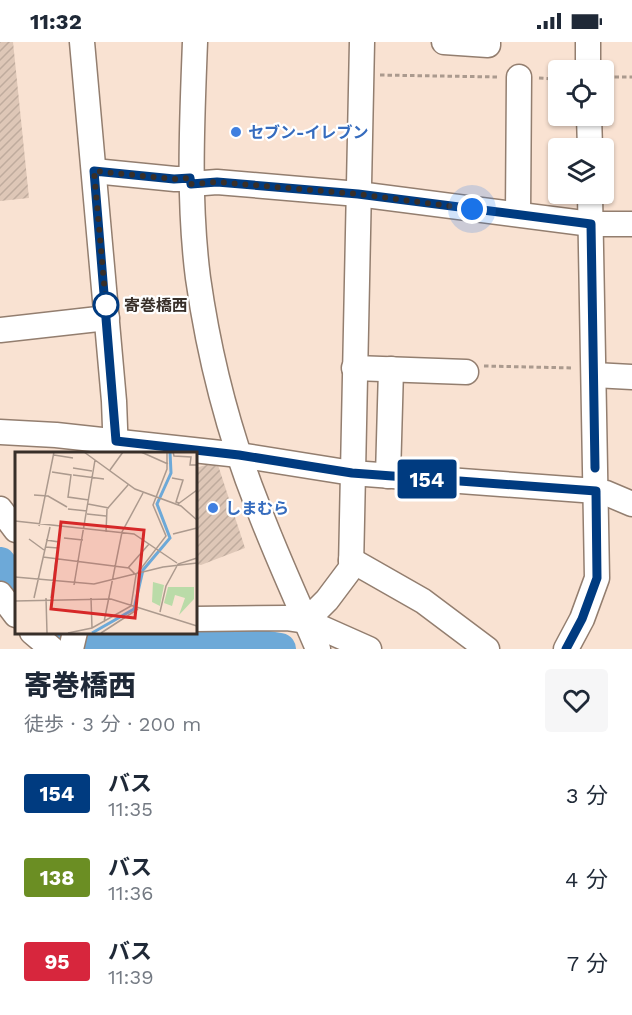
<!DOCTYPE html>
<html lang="ja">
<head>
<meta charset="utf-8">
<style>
  body { margin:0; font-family:"Work Sans","Noto Sans JP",sans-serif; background:#f6f6f7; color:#1f2937; height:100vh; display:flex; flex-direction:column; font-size:22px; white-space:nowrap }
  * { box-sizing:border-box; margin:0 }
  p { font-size:20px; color:#747a83 }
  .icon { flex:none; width:33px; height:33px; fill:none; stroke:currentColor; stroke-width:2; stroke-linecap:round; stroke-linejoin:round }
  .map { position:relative; height:607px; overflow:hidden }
  .details { display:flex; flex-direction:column; background:#fff; flex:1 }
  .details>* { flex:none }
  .badge { padding:0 12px; border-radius:4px; font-size:21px; line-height:39px }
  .controls { position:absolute; left:548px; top:18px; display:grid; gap:12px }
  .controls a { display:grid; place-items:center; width:66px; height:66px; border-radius:6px; background:#fff; box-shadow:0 2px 4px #0004; font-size:30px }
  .you { position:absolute; width:30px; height:30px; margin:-15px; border:4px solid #fff; border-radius:50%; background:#1a73e8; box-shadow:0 0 0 9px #1a73e833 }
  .map>.badge { position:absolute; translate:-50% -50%; box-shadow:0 0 0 3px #fff }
  .round { display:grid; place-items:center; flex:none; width:63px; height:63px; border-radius:6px; background:#f6f6f7 }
  .headline { display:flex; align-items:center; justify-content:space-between; height:102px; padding:0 24px }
  h1 { font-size:28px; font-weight:800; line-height:45px }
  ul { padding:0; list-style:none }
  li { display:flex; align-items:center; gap:18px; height:84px; padding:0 24px }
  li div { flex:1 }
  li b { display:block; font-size:22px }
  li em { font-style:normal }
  li .badge { min-width:66px; font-weight:700; text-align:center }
  .status { display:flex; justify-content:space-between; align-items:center; height:42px; padding:0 30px; background:#fff; direction:ltr }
  .status svg { height:16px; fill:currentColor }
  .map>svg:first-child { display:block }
</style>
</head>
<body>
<div class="status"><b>11:32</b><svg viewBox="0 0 49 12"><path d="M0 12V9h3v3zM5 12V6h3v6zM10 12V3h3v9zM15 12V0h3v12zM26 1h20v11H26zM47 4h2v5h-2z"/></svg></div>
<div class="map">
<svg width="632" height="607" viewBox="0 0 632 607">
  <defs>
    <pattern id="building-hatch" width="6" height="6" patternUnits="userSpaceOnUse" patternTransform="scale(1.5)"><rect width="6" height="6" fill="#dec7b7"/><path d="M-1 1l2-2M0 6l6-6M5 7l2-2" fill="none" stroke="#bfab9d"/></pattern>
  </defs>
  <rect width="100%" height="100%" fill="#f9e2d2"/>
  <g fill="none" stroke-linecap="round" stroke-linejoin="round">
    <!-- river -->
    <g stroke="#6da9d8" stroke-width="32">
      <polyline points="0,521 16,541"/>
      <polyline points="65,590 119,598 232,599 280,607"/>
    </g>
  </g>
  <!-- building -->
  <g fill="url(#building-hatch)">
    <polygon points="0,0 13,0 29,156 0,159"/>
    <polygon points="217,420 245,506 201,523 195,522 195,426"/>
  </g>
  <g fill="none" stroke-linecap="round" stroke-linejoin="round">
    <defs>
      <g id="minor">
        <polyline points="82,0 114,359 116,412"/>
        <path d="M195,0C192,79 188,158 198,236C209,314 229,392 258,465C276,513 298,560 318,607"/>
        <polyline points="444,0 488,3 488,0"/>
        <polyline points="588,0 588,28"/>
        <polyline points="589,74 590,106"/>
        <polyline points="94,129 175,137 190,137"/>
        <polyline points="191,142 217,140 358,152 591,182 632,182"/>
        <polyline points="518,172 519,35"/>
        <polyline points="0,288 107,276"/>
        <polyline points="354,326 466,330"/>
        <polyline points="594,333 632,335"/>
        <polyline points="0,390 56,393 239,413 352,431 596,449 606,451 632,462"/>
        <polyline points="388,434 391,327"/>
        <polyline points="0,467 16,488"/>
        <polyline points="351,518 423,559 487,607"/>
        <polyline points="0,552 16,573"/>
        <polyline points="195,577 286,576 306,579 369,607"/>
        <polyline points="306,579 327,558 351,526 362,0"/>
        <polyline points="32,590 52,607"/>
        <polyline points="71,607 75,590"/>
        <polyline points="566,607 582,577 597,536 590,152"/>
      </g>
    </defs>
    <!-- minor casing -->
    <use href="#minor" stroke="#937e6f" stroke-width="27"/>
    <!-- path -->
    <g stroke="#ab9a8e" stroke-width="3" stroke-dasharray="4.5 3" stroke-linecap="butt">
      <polyline points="380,33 499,35"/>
      <polyline points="607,35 632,35"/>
      <polyline points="539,36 558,37"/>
      <polyline points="484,324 573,326"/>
    </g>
    <!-- minor -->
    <use href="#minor" stroke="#fff" stroke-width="24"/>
  </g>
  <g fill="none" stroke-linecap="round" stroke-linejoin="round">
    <defs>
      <polyline id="line" points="566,607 582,577 597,536 596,449 352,431 239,413 116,399 94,129 174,137 190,136 191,142 217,140 358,152 591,182 595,426"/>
    </defs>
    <!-- line casing -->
    <use href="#line" stroke="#fff" stroke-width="14"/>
    <!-- line -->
    <use href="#line" stroke="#003b80" stroke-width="9"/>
    <!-- walk -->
    <polyline stroke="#382f29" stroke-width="6" stroke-dasharray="0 10.8" points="106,263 94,129 174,137 190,136 191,142 217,140 358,152 472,167"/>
  </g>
  <!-- markers -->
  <g fill="#3f7fe0" stroke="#fff" stroke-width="2">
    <circle cx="236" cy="90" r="6"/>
    <circle cx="213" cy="466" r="6"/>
  </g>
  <circle fill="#fff" stroke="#003b80" stroke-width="3" cx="106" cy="263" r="12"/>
  <g text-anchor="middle" stroke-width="4.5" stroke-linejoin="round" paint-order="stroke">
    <!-- shop labels -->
    <g font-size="16" font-weight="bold" fill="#366cbe" stroke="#fff" text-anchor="start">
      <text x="248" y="96">セブン-イレブン</text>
      <text x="225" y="472">しまむら</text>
    </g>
    <!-- stop labels -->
    <g font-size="16" font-weight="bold" fill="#382f29" stroke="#fff" text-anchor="start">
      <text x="124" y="269">寄巻橋西</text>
    </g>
  </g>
  <!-- overview -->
  <g transform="translate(15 410)">
    <rect width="182" height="182" fill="#f9e2d2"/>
    <path d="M138,130L149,133L145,154L137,150ZM153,135H179V147L164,163L170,146L160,143L157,154L149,151Z" fill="#badba8"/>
    <path fill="none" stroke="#6da9d8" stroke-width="3" d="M77,181L119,157L128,118L155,86L142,52L156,21L155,0"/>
    <path fill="none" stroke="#ac9a8e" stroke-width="1.5" d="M69,0L120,37L166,54L182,68M126,0L153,12M158,0L159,4L176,5L175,13H182M39,3L58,6M58,16L77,19M95,18L108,0M37,20L56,23L53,45L74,48M58,23L89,27M157,26L168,28L161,50L164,51M19,43L33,44L52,55M73,52L94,56M163,52L182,38M53,57L72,59M72,62L91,64M0,69L119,82L162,111M24,74L39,0M91,80L92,57L113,33M158,82L182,76M49,86L68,88M14,87L29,98M30,95L43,96L44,90L31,88M28,105L114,116L121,123M113,116L134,92M0,125L79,132L148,115L182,111M59,133L80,8M19,146L35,75M31,146L32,181M36,146L41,107M76,146L77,176M0,149L96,147L182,174M145,160L151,134L163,112L182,106M89,170L107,80L128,41M53,181L77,176L116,154L121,123L151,84L138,53L152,17V0M86,181L123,157"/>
    <path fill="#d62828" fill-opacity="0.15" stroke="#d62828" stroke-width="3" d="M46,70L129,78L120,166L36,157Z"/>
    <rect width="182" height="182" fill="none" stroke="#382f29" stroke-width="3"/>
  </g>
</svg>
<div class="controls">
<a><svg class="icon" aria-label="locate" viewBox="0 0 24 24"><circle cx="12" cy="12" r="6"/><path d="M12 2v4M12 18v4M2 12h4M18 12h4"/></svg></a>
<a><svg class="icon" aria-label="layers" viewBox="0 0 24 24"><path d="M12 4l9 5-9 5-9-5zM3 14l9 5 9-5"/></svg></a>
</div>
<div class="you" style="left:472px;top:167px"></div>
<b class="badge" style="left:427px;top:437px;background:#003b80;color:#fff">154</b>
</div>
<section class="details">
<div class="headline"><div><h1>寄巻橋西</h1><p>徒歩 · 3 分 · 200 m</p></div><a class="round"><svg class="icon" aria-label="heart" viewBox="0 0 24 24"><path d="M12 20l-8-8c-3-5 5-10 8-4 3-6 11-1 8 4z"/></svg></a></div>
<ul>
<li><span class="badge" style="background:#003b80;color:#fff">154</span><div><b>バス</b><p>11:35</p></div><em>3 分</em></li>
<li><span class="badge" style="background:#6b8e23;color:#fff">138</span><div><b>バス</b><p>11:36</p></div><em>4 分</em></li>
<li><span class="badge" style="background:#d7263d;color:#fff">95</span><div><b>バス</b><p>11:39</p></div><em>7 分</em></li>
</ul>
</section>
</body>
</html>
